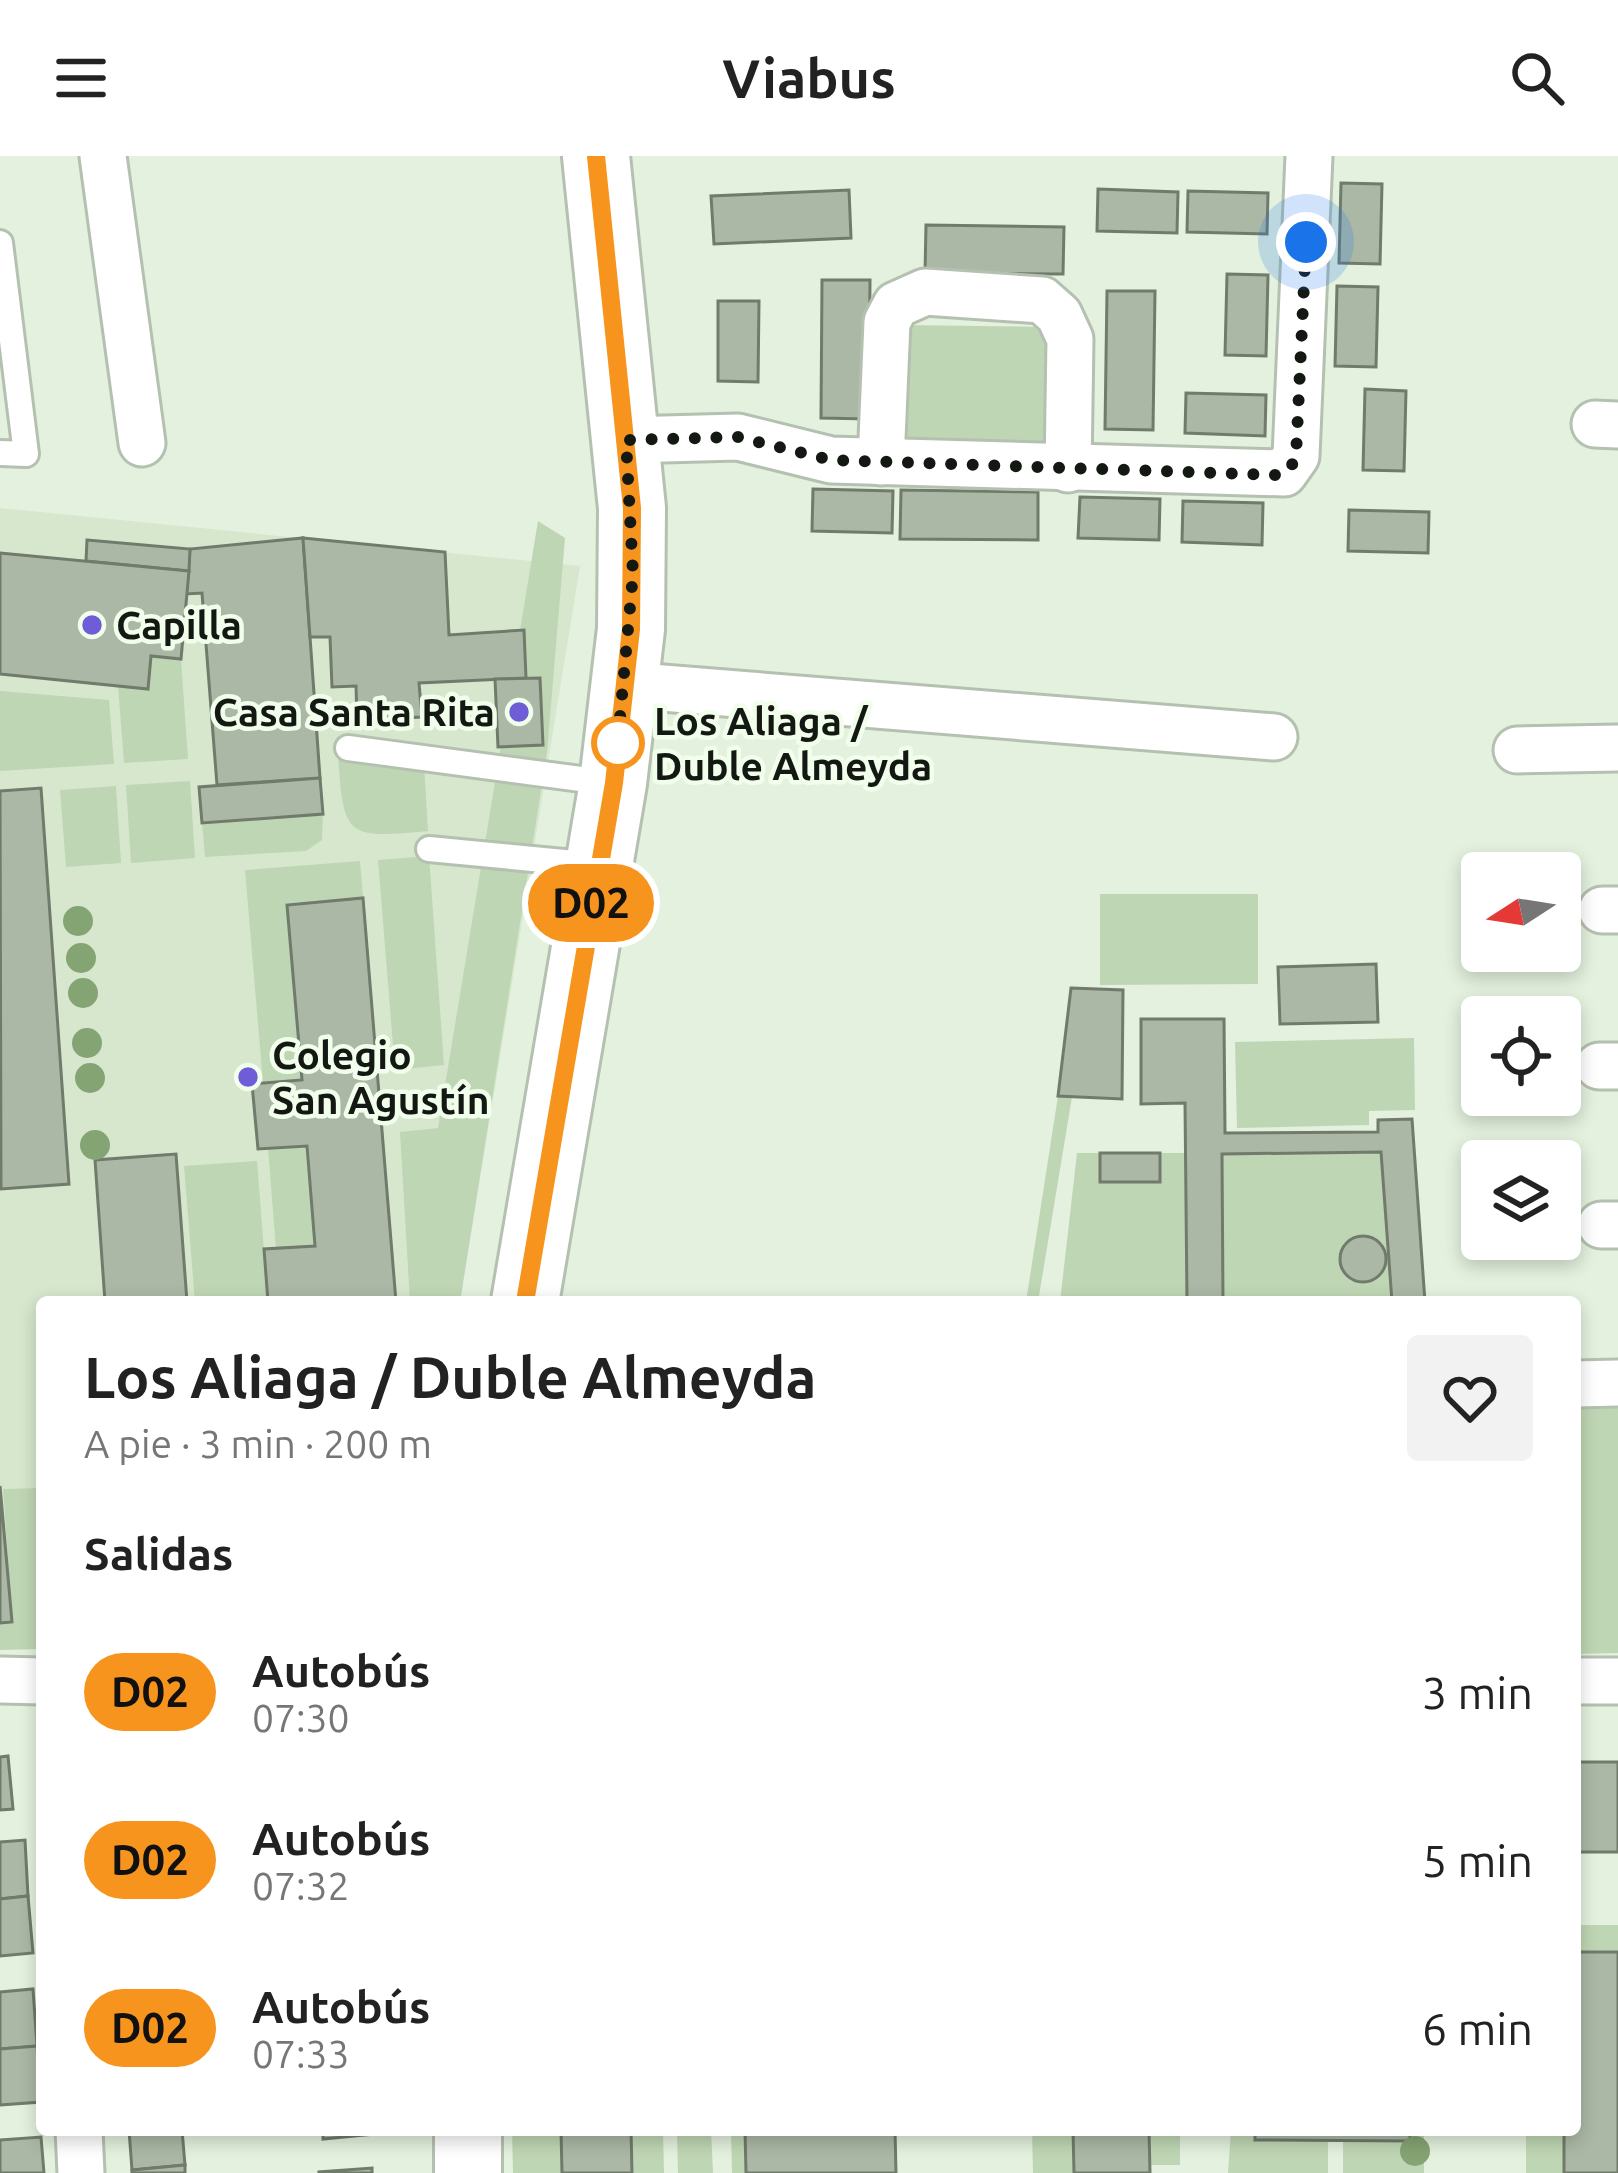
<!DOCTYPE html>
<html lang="es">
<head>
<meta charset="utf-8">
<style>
  body { margin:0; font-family:Ubuntu,sans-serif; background:#f2f2f2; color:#222; height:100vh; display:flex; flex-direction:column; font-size:45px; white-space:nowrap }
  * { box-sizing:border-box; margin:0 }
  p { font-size:39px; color:#767676 }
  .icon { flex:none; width:66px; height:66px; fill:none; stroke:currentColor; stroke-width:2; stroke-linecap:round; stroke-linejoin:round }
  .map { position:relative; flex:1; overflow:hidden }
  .drawer { position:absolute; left:36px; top:1140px; width:1545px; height:840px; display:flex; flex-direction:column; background:#fff; border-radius:12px; box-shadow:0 6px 18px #0003 }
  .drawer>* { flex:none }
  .badge { padding:0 24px; border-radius:39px; font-size:42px; line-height:78px }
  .needle { width:78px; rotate:258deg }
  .tools { position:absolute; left:1461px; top:696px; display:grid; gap:24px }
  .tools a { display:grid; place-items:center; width:120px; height:120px; border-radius:12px; background:#fff; box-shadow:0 6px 18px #0003; font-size:60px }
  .you { position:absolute; width:60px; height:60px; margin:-30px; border:9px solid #fff; border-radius:50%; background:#1a73e8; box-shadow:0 0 0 18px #1a73e833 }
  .map>.badge { position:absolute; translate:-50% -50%; box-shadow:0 0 0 6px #fff }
  h2 { padding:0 48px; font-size:45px; line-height:108px }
  .round { display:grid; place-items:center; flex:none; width:126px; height:126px; border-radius:12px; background:#f2f2f2 }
  .headline { display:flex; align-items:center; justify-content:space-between; height:204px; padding:0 48px }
  h1 { font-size:57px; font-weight:600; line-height:90px }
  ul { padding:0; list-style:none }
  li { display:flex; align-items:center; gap:36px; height:168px; padding:0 48px }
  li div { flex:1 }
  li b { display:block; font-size:45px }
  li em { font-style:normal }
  li .badge { min-width:132px; font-weight:700; text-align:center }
  header { display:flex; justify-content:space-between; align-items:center; height:156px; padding:0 48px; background:#fff; font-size:54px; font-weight:600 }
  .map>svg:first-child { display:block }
</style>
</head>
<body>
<header><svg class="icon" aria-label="menu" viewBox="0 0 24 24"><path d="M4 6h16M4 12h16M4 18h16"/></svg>Viabus<svg class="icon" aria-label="search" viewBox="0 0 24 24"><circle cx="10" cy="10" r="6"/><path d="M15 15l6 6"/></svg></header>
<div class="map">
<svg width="1618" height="2017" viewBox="0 0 1618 2017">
  <rect width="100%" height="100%" fill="#e4f1de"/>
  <!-- built -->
  <polygon fill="#d6e7ce" points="0,352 580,410 460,1146 42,1146 42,1466 0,1467"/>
  <!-- green -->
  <g fill="#bfd6b4">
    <polygon points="901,169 1050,171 1048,286 900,283"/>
    <polygon points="538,365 565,382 547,597 460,1146 410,1146 400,976 438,972"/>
    <polygon points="151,500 181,503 188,603 124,607 118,530"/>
    <polygon points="0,535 109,544 114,608 0,615"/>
    <path d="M338,598L424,608L428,675C346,683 343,681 338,598Z"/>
    <polygon points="190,625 195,702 131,707 126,629"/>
    <polygon points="116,630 121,707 66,711 60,634"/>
    <polygon points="323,658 322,684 306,695 205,701 202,667"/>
    <polygon points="429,700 444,909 395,914 378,704"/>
    <polygon points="360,705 363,742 287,749 302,924 263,927 245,714"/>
    <polygon points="1100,738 1258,738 1258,828 1100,829"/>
    <polygon points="1414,882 1415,954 1369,955 1369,969 1237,972 1235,886"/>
    <polygon points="1058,940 1072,941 1038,1146 1026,1146"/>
    <polygon points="307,990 315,1090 276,1093 268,992"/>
    <polygon points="1381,996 1392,1146 1223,1146 1222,998"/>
    <polygon points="1077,997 1100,997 1101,1026 1159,1026 1160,997 1185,997 1187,1146 1060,1146"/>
    <polygon points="257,1005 268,1146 195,1146 184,1010"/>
    <polygon points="1575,1248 1618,1248 1618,1497 1575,1498"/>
    <polygon points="42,1332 42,1493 0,1494 0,1448 11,1447 3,1333"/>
    <rect x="1575" y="1769" width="43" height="27"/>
    <polygon points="512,1974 561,1974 562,2017 513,2017"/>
    <polygon points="631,1974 663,1974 664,2017 632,2017"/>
    <polygon points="677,1974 711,1974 713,2017 678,2017"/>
    <polygon points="731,1974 745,1974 746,2017 732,2017"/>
    <polygon points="1032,1974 1073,1974 1074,2017 1033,2017"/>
    <polygon points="1149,1974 1180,1974 1180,2009 1150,2009"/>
    <polygon points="1231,1974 1255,1974 1256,1984 1328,1984 1328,2017 1228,2017"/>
    <polygon points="1410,1974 1424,1974 1424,2017 1343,2017 1343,1985 1410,1985"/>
    <rect x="1526" y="1974" width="38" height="43"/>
  </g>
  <!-- building -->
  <g fill="#acb8a6" stroke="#707b6b" stroke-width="3">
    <polygon points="1341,27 1382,28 1380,108 1339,107"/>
    <polygon points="1098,33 1178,36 1177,77 1097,75"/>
    <polygon points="849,34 851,82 714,88 711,40"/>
    <polygon points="1188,35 1268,37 1267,78 1187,76"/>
    <polygon points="926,69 1064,71 1063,118 925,117"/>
    <polygon points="1227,118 1268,119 1266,200 1225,199"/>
    <polygon points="822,124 870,124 869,263 821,262"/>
    <polygon points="1337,130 1378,131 1376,211 1335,210"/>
    <polygon points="1107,135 1155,135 1153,274 1105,273"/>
    <polygon points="718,145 759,145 758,226 718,225"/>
    <polygon points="1365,233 1406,235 1404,315 1363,314"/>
    <polygon points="1186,237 1266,239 1265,280 1185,277"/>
    <polygon points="813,333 893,335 892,377 812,375"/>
    <polygon points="901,334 1038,336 1038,384 900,383"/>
    <polygon points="1080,341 1160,343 1159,384 1078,382"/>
    <polygon points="1183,345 1263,347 1262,389 1182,386"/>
    <polygon points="1349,354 1429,356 1428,397 1348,395"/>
    <polygon points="303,382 320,622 217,629 202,437 186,438 190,393"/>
    <polygon points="303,382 445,396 449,479 524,474 526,522 419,527 422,561 357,564 356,530 332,531 330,481 310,481"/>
    <polygon points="87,384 190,393 189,415 86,405"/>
    <polygon points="0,397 189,415 181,503 151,500 148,533 0,518"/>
    <polygon points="540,522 543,589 498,591 495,523"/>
    <polygon points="320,622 323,658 202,667 199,631"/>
    <polygon points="41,632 69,1028 1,1033 0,635"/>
    <polygon points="363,742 396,1146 268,1146 264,1093 315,1090 307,990 258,993 252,928 302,924 287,749"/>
    <polygon points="1376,808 1378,866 1280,868 1278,811"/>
    <polygon points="1071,832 1123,834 1122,943 1058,940"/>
    <polygon points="1141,863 1224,863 1225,977 1378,976 1378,964 1412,963 1425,1146 1392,1146 1381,996 1222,998 1223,1146 1187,1146 1185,947 1141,948"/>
    <rect x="1100" y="997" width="60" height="29"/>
    <polygon points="176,998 187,1146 105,1146 95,1004"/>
    <circle cx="1363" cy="1103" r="23"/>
    <polygon points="0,1330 12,1466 0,1467"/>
    <polygon points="8,1600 13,1653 0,1654 0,1601"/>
    <polygon points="1577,1606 1618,1606 1618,1696 1578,1696"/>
    <polygon points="25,1684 28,1740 0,1743 0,1686"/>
    <polygon points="28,1740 33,1797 0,1800 0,1743"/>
    <polygon points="1575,1796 1618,1796 1618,2017 1564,2017 1564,1974 1575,1974"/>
    <polygon points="33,1833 37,1890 0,1893 0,1836"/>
    <polygon points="37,1890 41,1946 0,1949 0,1893"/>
    <polygon points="129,1974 182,1974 185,2009 132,2014"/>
    <polygon points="323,1974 376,1974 376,1978 323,1983"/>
    <polygon points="561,1974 631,1974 632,2017 562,2017"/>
    <polygon points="745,1974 895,1974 896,2017 746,2017"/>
    <polygon points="1073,1974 1149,1974 1150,2017 1074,2017"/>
    <polygon points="1255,1974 1410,1974 1410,1985 1255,1984"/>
    <polygon points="41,1981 44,2017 0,2017 0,1984"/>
    <polygon points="185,2009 185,2017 132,2017 132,2014"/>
    <polygon points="372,2012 372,2017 319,2017 319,2016"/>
  </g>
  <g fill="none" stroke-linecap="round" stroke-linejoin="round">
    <defs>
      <g id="lane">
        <polyline points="0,87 26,298 0,297"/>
        <polyline points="348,592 611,627"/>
        <polyline points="429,693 595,709"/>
      </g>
      <g id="street">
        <polyline points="103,0 142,287"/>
        <polyline points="1595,268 1618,269"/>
        <polyline points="626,284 738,281 831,304 1284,317 1296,300 1309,0"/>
        <polyline points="881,306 887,166 896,149 925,136 1042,144 1059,159 1070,183 1068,313"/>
        <polyline points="625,529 1274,581"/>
        <polyline points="1517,594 1618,592"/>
        <polyline points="1602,754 1618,754"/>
        <polyline points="1599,910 1618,910"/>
        <polyline points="1601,1069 1618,1069"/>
        <polyline points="1575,1228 1618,1227"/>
        <polyline points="0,1524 42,1525"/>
        <polyline points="1575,1525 1618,1525"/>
        <polyline points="79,1974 81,2017"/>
      </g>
      <g id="secondary">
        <polyline points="525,1146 613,627 631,473 632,352 596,0"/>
        <polyline points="468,1974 468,2017"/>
      </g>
    </defs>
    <!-- lane casing -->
    <use href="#lane" stroke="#b5c1b0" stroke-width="30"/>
    <!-- street casing -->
    <use href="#street" stroke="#b5c1b0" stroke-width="51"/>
    <!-- secondary casing -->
    <use href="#secondary" stroke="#b5c1b0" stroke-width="72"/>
    <!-- lane -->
    <use href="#lane" stroke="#fff" stroke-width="24"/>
    <!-- street -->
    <use href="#street" stroke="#fff" stroke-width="45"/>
    <!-- secondary -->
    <use href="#secondary" stroke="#fff" stroke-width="66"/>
  </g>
  <!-- trees -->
  <g fill="#85a473">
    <circle cx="78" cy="765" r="15"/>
    <circle cx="81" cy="802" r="15"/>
    <circle cx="83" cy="837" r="15"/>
    <circle cx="87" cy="887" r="15"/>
    <circle cx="90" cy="922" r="15"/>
    <circle cx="95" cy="989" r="15"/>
    <circle cx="1415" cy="1995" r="15"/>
  </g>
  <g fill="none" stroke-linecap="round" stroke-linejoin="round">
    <defs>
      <polyline id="line" points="525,1146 614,627 631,473 632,352 596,0"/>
    </defs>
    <!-- line casing -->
    <use href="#line" stroke="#fff" stroke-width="27"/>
    <!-- line -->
    <use href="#line" stroke="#f7941d" stroke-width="18"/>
    <!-- walk -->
    <polyline stroke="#141812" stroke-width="12" stroke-dasharray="0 21.6" points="618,587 617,595 633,418 626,284 738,281 831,304 1277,319 1290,313 1296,300 1306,86"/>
  </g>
  <!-- markers -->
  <g fill="#6f5dd7" stroke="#f1feeb" stroke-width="4.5">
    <circle cx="92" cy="469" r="12"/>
    <circle cx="519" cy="556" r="12"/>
    <circle cx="248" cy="921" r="12"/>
  </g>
  <circle fill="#fff" stroke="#f7941d" stroke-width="6" cx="618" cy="587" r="24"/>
  <g text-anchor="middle" stroke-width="9" stroke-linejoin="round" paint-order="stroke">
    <!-- poi labels -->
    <g font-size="39" font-weight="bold" fill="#141812" stroke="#f1feeb" text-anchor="start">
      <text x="116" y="483">Capilla</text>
      <text x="495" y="570" text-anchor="end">Casa Santa Rita</text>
      <text x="272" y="913">Colegio<tspan x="272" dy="45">San Agustín</tspan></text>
    </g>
    <!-- stop labels -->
    <g font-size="39" font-weight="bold" fill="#141812" stroke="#f1feeb" text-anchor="start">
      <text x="654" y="579">Los Aliaga /<tspan x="654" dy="45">Duble Almeyda</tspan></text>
    </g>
  </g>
</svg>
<div class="tools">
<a><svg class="needle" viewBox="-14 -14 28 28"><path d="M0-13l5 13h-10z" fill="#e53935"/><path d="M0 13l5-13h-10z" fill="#767676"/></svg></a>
<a><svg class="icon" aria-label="locate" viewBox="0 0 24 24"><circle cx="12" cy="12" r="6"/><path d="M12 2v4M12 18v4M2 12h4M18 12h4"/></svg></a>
<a><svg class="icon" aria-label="layers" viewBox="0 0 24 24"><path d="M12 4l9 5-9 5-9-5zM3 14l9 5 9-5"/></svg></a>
</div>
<div class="you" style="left:1306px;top:86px"></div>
<b class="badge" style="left:591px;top:747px;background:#f7941d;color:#111">D02</b>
<section class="drawer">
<div class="headline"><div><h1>Los Aliaga / Duble Almeyda</h1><p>A pie · 3 min · 200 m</p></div><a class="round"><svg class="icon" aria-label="heart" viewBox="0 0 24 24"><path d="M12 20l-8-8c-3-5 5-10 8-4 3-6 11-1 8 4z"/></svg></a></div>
<h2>Salidas</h2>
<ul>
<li><span class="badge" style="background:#f7941d;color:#111">D02</span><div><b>Autobús</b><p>07:30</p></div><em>3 min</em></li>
<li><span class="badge" style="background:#f7941d;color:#111">D02</span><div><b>Autobús</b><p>07:32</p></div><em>5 min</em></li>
<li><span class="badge" style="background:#f7941d;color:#111">D02</span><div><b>Autobús</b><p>07:33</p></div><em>6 min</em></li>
</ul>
</section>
</div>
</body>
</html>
